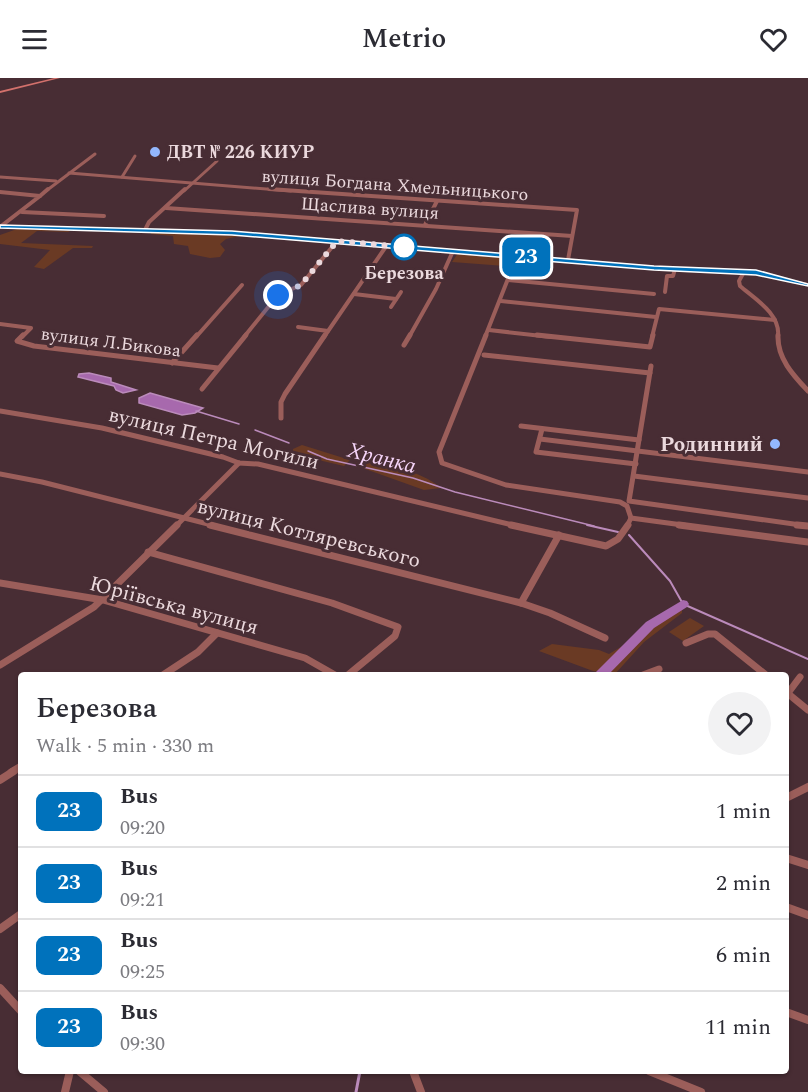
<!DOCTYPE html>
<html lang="en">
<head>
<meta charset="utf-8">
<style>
  body { margin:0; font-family:Spectral,serif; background:#f2f2f3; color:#2b2b33; height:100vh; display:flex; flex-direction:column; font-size:22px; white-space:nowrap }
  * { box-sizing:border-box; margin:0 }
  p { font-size:20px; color:#7c7c81 }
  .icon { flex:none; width:33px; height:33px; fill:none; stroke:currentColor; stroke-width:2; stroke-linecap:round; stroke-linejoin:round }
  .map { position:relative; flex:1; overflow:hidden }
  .panel { position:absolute; left:18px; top:594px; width:771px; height:402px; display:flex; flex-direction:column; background:#fff; border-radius:6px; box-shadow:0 2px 4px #0004 }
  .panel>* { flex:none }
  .badge { padding:0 12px; border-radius:9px; font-size:21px; line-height:39px }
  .you { position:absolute; width:30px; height:30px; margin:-15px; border:4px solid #fff; border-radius:50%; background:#1a73e8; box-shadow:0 0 0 9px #1a73e833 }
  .map>.badge { position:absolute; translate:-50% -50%; box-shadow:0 0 0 3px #fff }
  .round { display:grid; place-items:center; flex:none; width:63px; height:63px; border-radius:32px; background:#f2f2f3 }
  .headline { display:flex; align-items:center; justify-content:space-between; height:102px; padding:0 18px }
  h1 { font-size:28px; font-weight:600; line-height:45px }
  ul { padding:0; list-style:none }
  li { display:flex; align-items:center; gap:18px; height:72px; padding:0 18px; border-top:2px solid #e1e1e2 }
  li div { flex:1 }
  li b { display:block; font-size:22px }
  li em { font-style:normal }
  li .badge { min-width:66px; font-weight:700; text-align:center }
  header { display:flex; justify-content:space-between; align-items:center; height:78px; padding:0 18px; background:#fff; font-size:27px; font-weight:600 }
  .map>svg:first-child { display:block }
</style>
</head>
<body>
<header><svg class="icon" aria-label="menu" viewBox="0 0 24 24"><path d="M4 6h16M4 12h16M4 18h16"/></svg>Metrio<svg class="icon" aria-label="heart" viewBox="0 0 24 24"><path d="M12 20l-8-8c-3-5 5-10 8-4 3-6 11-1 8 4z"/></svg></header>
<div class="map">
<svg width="808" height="1014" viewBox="0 0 808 1014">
  <rect width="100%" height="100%" fill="#482d34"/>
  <!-- green -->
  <g fill="#6a3a24">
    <polygon points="17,151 70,153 68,154 37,153 21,165 93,168 92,170 73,170 44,191 34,189 50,172 0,166 0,157"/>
    <polygon points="151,154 240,158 226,161 220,166 225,172 220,179 210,180 190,176 188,168 174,166 173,158 151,156"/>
    <polygon points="458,175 515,180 505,188 452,184"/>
    <polygon points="302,367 350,382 344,388 293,376 293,371"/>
    <path d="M359,382C388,388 418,391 441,410L424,412L357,388L356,385Z"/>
    <polygon points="682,532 682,535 644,564 614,597 593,593 539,573 552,566 599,572 609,576 624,567 665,534"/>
    <polygon points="690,540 704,548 683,563 669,554"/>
  </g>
  <!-- water -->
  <g fill="#a769ad" stroke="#bb8bbb" stroke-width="1.5">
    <polygon points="89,295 111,300 111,304 136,312 123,315 116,312 114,308 78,299 79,296"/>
    <polygon points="150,315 203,330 195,335 182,337 139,325 139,320"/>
  </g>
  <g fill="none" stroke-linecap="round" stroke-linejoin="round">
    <!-- stream-far2 -->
    <g stroke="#bb8bbb" stroke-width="1.5">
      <polyline points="196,333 239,346"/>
      <polyline points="255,352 289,365"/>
      <polyline points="308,373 327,381 413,400 455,414 594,448"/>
    </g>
    <!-- stream-far1 -->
    <g stroke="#bb8bbb" stroke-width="2">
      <polyline points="587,447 618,454"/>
      <polyline points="629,457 670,503 683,526 808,581"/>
    </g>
    <!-- stream -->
    <polyline stroke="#bb8bbb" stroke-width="3" points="356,1014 360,993"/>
    <!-- river -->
    <polygon fill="#a769ad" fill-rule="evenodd" points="683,522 687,523 689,526 687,529 654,550 608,597 593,597 646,544"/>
    <!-- minor-far4 -->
    <g stroke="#9b5e5a" stroke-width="3">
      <polyline points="69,95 291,113"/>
      <polyline points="0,99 56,103"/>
      <polyline points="122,99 135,78"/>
      <polyline points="46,113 95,76"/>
      <polyline points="184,113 217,83"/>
    </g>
    <!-- minor-far3 -->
    <g stroke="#9b5e5a" stroke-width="4">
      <polyline points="269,111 577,132 568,182"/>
      <polyline points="0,114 40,118 0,149"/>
      <polyline points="40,118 48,111"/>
      <polyline points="166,130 572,158"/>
      <polyline points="22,134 104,138"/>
      <polyline points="425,147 437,123"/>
      <polyline points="145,152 149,144 185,111"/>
      <path d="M744,194L739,203L740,208C755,221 781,236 778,259"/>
      <polyline points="508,202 654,216"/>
      <polyline points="665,214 667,198 673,198 675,191"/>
      <polyline points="354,216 396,221"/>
      <polyline points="501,223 656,239"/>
      <polyline points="391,229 401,214"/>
      <polyline points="0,246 31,250 22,259"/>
      <polyline points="298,249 328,253"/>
      <polyline points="489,252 551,259"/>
      <polyline points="196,259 242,207"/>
      <polyline points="244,259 278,217 301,207 337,163"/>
      <polyline points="324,259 387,167"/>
      <polyline points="409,259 436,211 453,173"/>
      <polyline points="485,259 517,178"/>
      <polyline points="652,259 659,231 775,242"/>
    </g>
    <!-- minor-far2 -->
    <g stroke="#9b5e5a" stroke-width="5">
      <polyline points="23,257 17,263 34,268 218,290"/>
      <polyline points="486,257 439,374 442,385 506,407 620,424 627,428 631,440"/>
      <polyline points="537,257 650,269 653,257"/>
      <path d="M778,257C777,280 793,297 808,313"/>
      <polyline points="404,267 410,257"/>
      <polyline points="484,277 650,295"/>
      <polyline points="172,285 197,257"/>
      <polyline points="651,288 629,423 808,448"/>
      <polyline points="202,311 246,257"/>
      <polyline points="0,333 102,350 223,379 239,385 258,386 517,448"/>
      <polyline points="281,340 281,324 285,316 325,257"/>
      <polyline points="521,348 639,362"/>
      <polyline points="542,351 536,374 636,386"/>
      <polyline points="540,361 808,394"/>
      <polyline points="0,396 42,404 216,448"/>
      <polyline points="634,398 808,420"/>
      <polyline points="631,440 690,448"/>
      <polyline points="176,448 239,385"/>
      <polyline points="627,448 631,440"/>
    </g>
    <!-- minor-far1 -->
    <g stroke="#9b5e5a" stroke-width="7">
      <polyline points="210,447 521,525 550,535 605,560"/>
      <polyline points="511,447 606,468 618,461 628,447"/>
      <polyline points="679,447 808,464"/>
      <polyline points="797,447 808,448"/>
      <polyline points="148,474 332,525 398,549 395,558 348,597"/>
      <polyline points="0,505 103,522 305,580 335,597"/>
      <polyline points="521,525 559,457"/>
      <polyline points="686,565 708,556 715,556 766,597"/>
      <polyline points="0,587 94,529 177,447"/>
      <polyline points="163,597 198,574 217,555"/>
      <polyline points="643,597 659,591"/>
      <polyline points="786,614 808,632"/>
      <polyline points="788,615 800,599"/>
      <polyline points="11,694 21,688"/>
    </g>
    <!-- minor -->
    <g stroke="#9b5e5a" stroke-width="8">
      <polyline points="0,702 14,693"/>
      <polyline points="786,720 808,709"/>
      <polyline points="786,780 808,787"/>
      <polyline points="786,829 808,837"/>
      <polyline points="0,851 21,836"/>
      <polyline points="0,910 21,933"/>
      <polyline points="786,934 808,942"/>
      <polyline points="79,993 104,1014"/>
      <polyline points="413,993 421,1014"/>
      <polyline points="649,993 701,1014"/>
      <polyline points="65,1014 70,993"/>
    </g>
    <!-- tertiary -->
    <polygon fill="#9b5e5a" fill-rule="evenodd" points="0,148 214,153 654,189 756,194 808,205 808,207 756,196 654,191 214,155 0,150"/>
    <!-- secondary -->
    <polygon fill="#d3716c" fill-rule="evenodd" points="54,0 60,0 0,15 0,13"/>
  </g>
  <!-- line -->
  <polygon fill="#0072bc" stroke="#fff" stroke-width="1.5" points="0,147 232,153 654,188 756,192 808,206 808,208 756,197 654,192 232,157 0,150"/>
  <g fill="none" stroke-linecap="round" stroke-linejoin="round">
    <!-- walk -->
    <polyline stroke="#ebd9dd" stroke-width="6" stroke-dasharray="0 10.8" points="278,217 301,207 337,163 404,169"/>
  </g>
  <!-- markers -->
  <g fill="#93b7fd" stroke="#482d34" stroke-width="2">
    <circle cx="155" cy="74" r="6"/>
    <circle cx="775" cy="366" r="6"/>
  </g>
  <circle fill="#fff" stroke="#0072bc" stroke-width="3" cx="404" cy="169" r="12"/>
  <g text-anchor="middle" stroke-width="6" stroke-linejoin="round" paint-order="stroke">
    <!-- far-poi labels -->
    <g font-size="18" font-weight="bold" fill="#ebd9dd" stroke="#482d34" text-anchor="start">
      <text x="167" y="80">ДВТ № 226 КИУР</text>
    </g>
    <!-- far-street labels -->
    <g font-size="18" fill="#ebd9dd" stroke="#482d34">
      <text transform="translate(395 107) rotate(4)" y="6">вулиця Богдана Хмельницького</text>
      <text transform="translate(370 130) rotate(4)" y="6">Щаслива вулиця</text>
      <text transform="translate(111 264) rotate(7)" y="6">вулиця Л.Бикова</text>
    </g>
    <!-- far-stop labels -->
    <g font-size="18" font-weight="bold" fill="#ebd9dd" stroke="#482d34">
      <text x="404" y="201">Березова</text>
    </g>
    <!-- street labels -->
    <g font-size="21" fill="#ebd9dd" stroke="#482d34">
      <text transform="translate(214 360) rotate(13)" y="7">вулиця Петра Могили</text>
      <text transform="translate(309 455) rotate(14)" y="7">вулиця Котляревського</text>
      <text transform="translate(174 527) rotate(15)" y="7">Юріївська вулиця</text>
    </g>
    <!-- poi labels -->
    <g font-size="21" font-weight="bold" fill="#ebd9dd" stroke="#482d34" text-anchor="end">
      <text x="763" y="373">Родинний</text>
    </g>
    <!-- water labels -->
    <g font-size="22" font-style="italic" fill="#f6d5f9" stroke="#482d34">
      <text transform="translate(382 379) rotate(14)" y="8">Хранка</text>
    </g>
  </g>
</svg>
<div class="you" style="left:278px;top:217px"></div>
<b class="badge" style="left:526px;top:179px;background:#0072bc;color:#fff">23</b>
<section class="panel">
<div class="headline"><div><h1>Березова</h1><p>Walk · 5 min · 330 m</p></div><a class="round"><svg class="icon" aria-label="heart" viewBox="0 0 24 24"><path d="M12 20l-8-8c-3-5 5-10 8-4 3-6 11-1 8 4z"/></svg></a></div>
<ul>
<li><span class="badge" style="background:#0072bc;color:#fff">23</span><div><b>Bus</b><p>09:20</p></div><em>1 min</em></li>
<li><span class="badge" style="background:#0072bc;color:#fff">23</span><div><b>Bus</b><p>09:21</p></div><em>2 min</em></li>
<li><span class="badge" style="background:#0072bc;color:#fff">23</span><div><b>Bus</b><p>09:25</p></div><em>6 min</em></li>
<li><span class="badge" style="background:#0072bc;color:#fff">23</span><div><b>Bus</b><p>09:30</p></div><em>11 min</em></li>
</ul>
</section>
</div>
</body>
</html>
